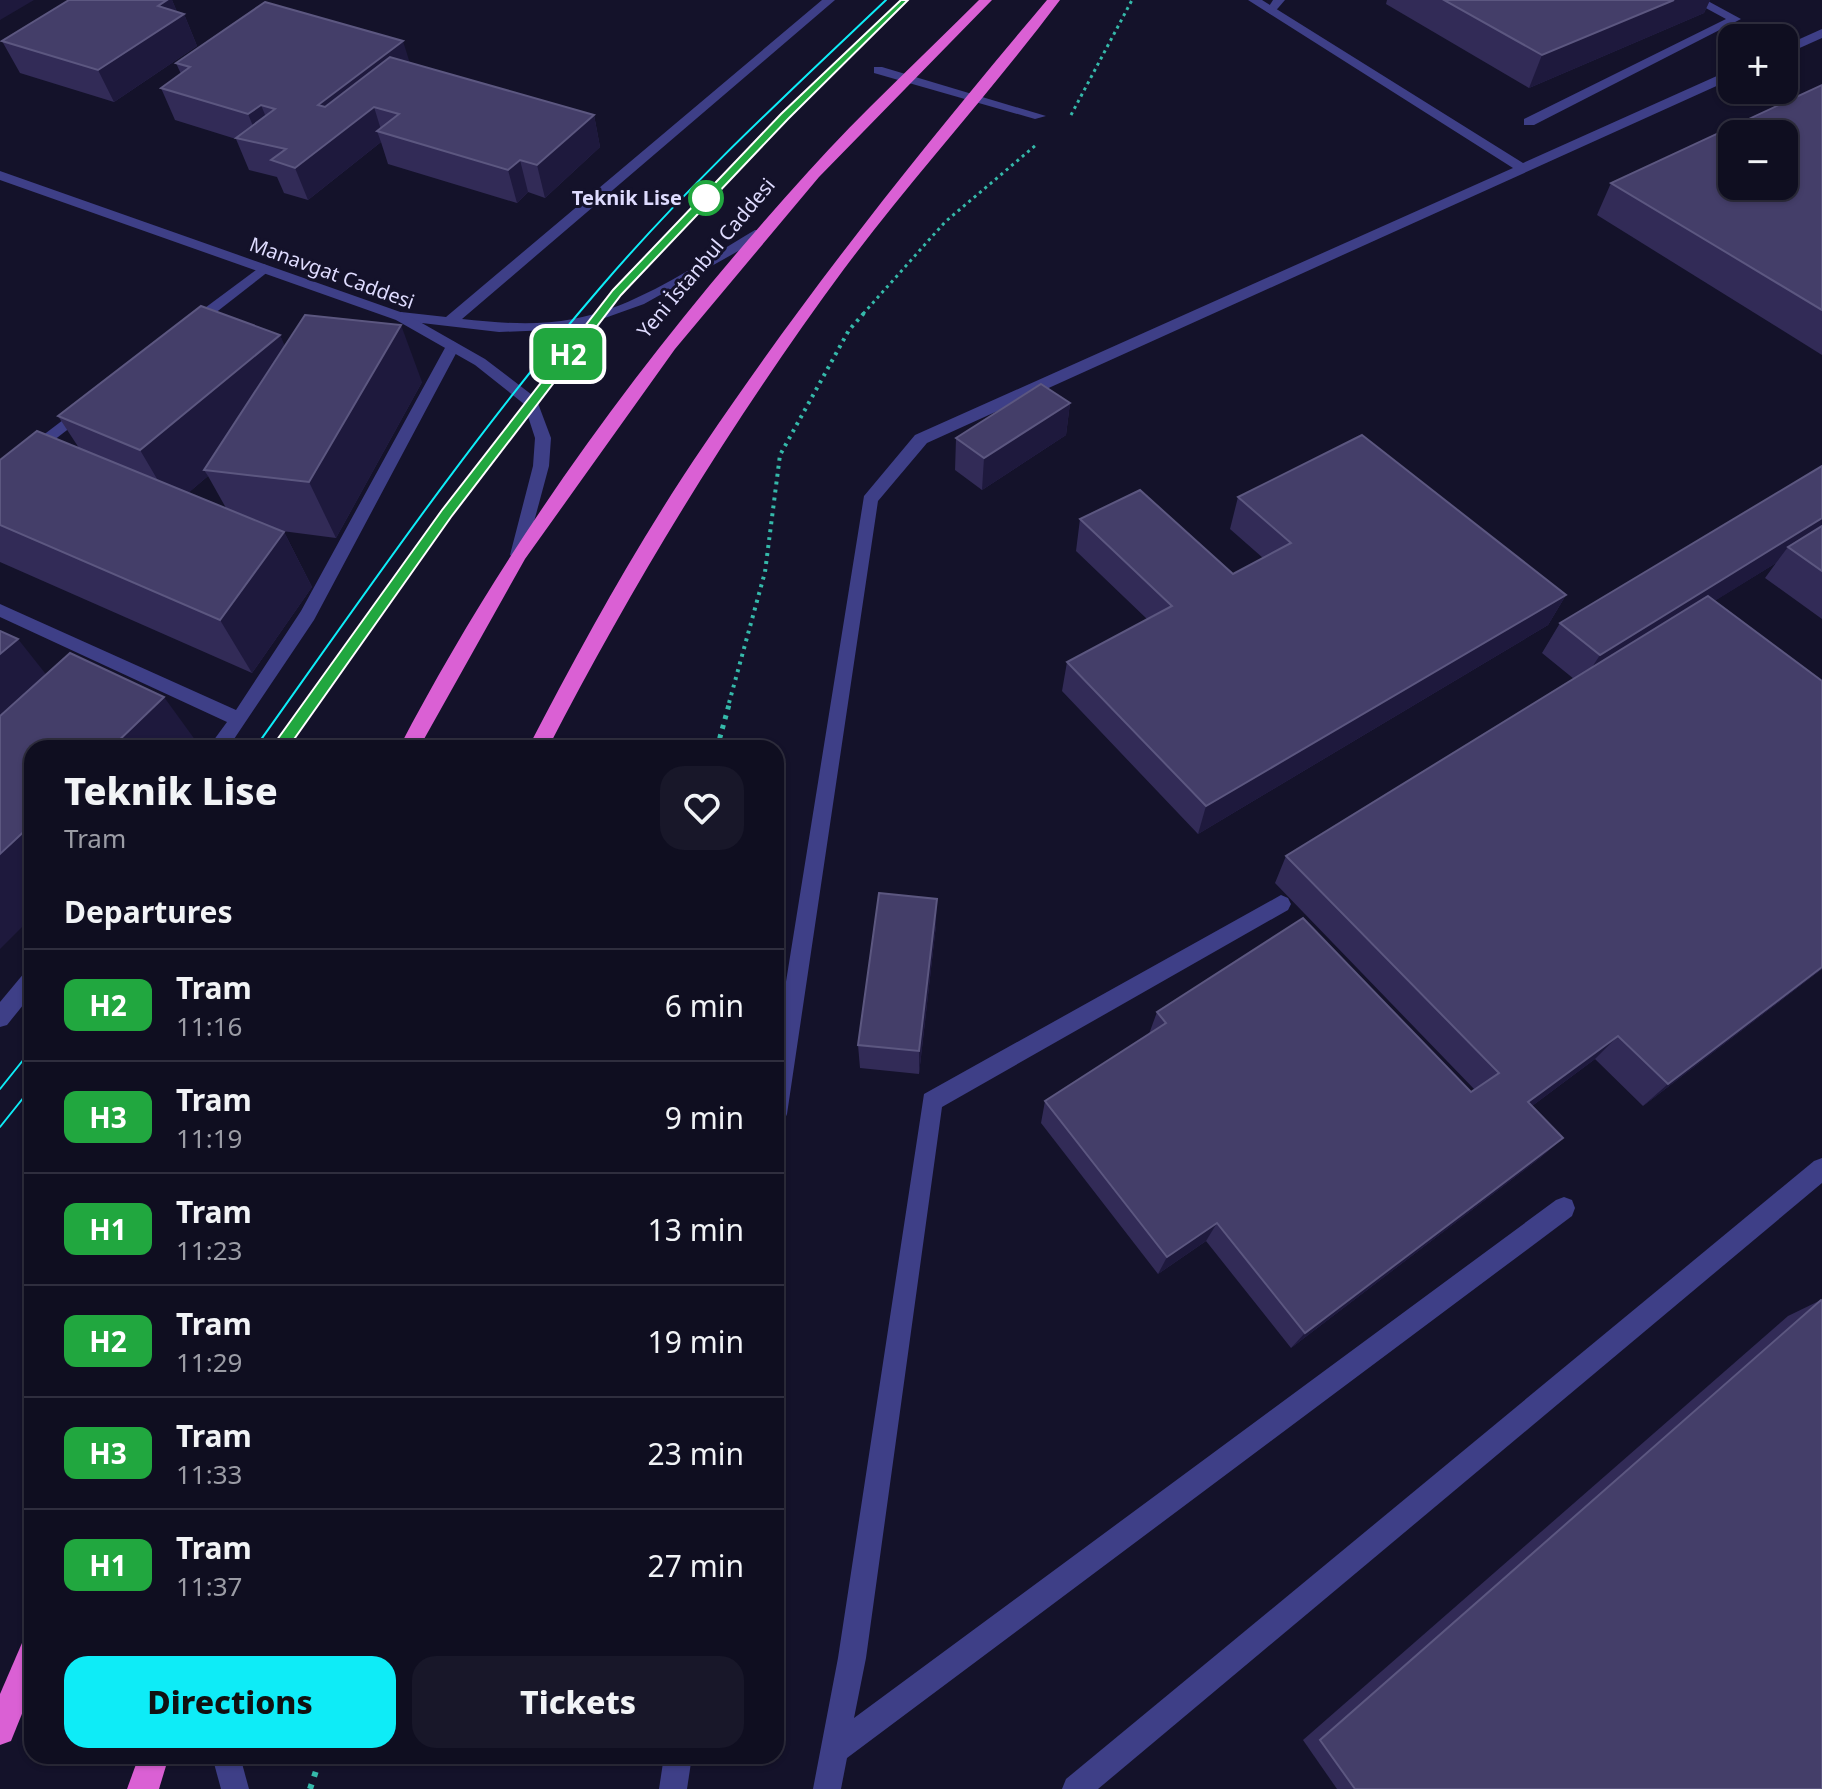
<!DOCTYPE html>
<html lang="en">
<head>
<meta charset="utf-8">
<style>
  body { margin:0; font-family:"Noto Sans",sans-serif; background:#181729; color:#f1f3f6; height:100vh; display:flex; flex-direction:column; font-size:30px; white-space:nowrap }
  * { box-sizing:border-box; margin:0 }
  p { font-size:26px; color:#9b9ca5 }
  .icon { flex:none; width:44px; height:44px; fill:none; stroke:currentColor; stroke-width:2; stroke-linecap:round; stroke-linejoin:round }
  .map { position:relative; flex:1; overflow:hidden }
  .details { position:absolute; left:24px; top:740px; width:760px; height:1024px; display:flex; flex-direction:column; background:#0f0e20; border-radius:24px; box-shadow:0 2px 6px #0004,0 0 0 2px #2f2e3e }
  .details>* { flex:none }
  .badge { padding:0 16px; border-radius:12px; font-size:28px; line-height:52px }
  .controls { position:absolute; left:1718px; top:24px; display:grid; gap:16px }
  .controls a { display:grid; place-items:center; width:80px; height:80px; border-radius:16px; background:#0f0e20; box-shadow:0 2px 6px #0004,0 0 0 2px #2f2e3e; font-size:40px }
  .map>.badge { position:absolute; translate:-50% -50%; box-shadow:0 0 0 4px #fff }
  h2 { padding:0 40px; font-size:30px; line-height:72px }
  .round { display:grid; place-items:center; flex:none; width:84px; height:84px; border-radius:24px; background:#181729 }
  .overview { display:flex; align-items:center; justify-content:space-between; height:136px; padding:0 40px }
  h1 { font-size:38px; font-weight:800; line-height:60px }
  .action { display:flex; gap:16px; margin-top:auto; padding:16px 40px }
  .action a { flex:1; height:92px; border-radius:24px; background:#0eecf7; color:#111; font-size:32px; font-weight:800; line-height:92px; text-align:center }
  .action a+a { background:#181729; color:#f1f3f6 }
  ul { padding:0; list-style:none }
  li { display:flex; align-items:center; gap:24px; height:112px; padding:0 40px; border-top:2px solid #2f2e3e }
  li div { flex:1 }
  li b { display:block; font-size:30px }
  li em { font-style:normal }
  li .badge { min-width:88px; font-weight:700; text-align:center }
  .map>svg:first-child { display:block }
</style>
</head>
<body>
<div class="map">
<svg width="1822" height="1789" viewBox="0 0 1822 1789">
  <rect width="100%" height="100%" fill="#14122a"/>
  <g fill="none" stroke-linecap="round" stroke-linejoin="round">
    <!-- path-far3 -->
    <g stroke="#35b9aa" stroke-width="3" stroke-dasharray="3 4" stroke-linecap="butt">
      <polyline points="1071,115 1132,0"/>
      <polyline points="863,314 945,222 1036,145"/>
    </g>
    <!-- path-far2 -->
    <polyline stroke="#35b9aa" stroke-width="4" stroke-dasharray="3 5" stroke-linecap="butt" points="729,703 765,572 780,455 849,330 865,312"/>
    <!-- path-far1 -->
    <polyline stroke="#35b9aa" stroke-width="5" stroke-dasharray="4 6" stroke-linecap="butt" points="717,748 730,701"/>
    <!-- path -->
    <polyline stroke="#35b9aa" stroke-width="6" stroke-dasharray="5 8" stroke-linecap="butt" points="310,1789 321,1756"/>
    <!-- service -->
    <g fill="#3e3f87" fill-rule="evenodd">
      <polygon points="1273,0 1285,0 1272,15 1266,11"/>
      <polygon points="1691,0 1706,0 1741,19 1534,125 1524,125 1524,119 1726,19"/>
    </g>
    <!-- pedestrian -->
    <polygon fill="#3e3f87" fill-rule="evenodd" points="874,67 882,67 1046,116 1035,119 874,73"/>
    <!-- minor -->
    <g fill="#3e3f87" fill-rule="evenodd">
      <path d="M822,0H835L462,319C499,323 537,326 573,319C638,307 699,263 755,230H765V236L644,304L574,329L499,332L396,320V314L401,312L446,317Z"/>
      <polygon points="1248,0 1262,0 1523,163 1728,71 1732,70 1732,79 927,443 878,501 787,1114 784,1121 776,1124 776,1044 864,496 915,435 1513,168"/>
      <polygon points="1822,29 1822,38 1784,55 1784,46"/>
      <polygon points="264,264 271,268 269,271 196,328 186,328 186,322"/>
      <polygon points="453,341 460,346 314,620 228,748 208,748 227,722 0,617 0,604 236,710 301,611 446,346"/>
      <polygon points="84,404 92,409 89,413 0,482 0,468"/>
      <polygon points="1281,895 1288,898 1291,904 1288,910 942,1107 866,1658 854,1718 1556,1200 1564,1197 1572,1200 1575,1208 1572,1216 847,1758 841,1789 813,1789 838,1658 924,1094"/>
      <polygon points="32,969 32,994 7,1025 0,1027 0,1002 25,972"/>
      <polygon points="1822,1158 1822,1183 1098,1789 1062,1789 1066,1779 1814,1161"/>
      <polygon points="664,1756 692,1756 687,1789 659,1789"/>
    </g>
    <!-- tertiary -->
    <g fill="#3e3f87" fill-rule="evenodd">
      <polygon points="0,171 406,314 485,359 536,398 551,438 549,466 524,559 518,561 510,555 533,466 535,438 524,404 475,365 396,320 0,180"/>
      <polygon points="212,1756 240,1756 249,1789 221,1789"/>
    </g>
    <!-- trunk -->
    <g fill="#da60d4" fill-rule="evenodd">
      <path d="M979,0H992L819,177L675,349L525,559L419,748H399C508,539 649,347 808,172C862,112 922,57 979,0Z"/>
      <path d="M1047,0H1060C991,92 913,177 844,269C732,421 635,580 548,748H528C582,644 638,542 704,445C809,289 926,143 1047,0Z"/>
      <polygon points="32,1638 32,1689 11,1741 0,1745 0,1694 22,1643"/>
      <polygon points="139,1756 169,1756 159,1789 127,1789"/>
    </g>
    <!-- tram -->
    <g stroke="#0eecf7" stroke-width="2">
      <path d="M255,748C366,592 475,433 600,288C688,185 788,93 886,0"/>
      <path d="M280,748C388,594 493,437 615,295C705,190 805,95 904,0"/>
      <polyline points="0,1089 32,1049"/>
      <polyline points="0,1127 32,1087"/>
    </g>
  </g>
  <!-- wall -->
  <g fill="#322b57" fill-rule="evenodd">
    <polygon points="69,0 172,0 177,12 184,14 197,46 114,102 20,73 2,41"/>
    <polygon points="1387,0 1710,0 1704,13 1529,88 1386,4"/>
    <polygon points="176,63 410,63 594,115 600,147 545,198 528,192 517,203 388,164 381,142 308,200 284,193 277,177 249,170 236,139 175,120 161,88 181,74"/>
    <polygon points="1822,85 1822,355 1597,215 1611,183"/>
    <path d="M280,335L284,346L422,382L336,538L282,531L284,532L312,587L252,673L0,562V460L79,448L58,416ZM208,476L226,508L188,493Z"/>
    <polygon points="1070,403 1066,435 982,490 955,470 956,438"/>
    <polygon points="1822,466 1822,619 1765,578 1776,563 1714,601 1822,681 1822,969 1643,1106 1595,1059 1532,1106 1563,1138 1540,1158 1291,1348 1206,1241 1158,1274 1041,1123 1045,1101 1149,1034 1157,1012 1471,1092 1475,1090 1275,883 1286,856 1574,679 1542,653 1560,623"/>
    <polygon points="1238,497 1566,595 1548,625 1198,834 1062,691 1067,662 1147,619 1076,551 1080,519 1233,574 1263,558 1230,529"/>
    <polygon points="936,925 919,1074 860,1068 858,1045"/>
    <polygon points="1821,1300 1822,1789 1337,1789 1303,1740 1788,1316"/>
  </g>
  <!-- shaded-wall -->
  <g fill="#1e193d">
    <polygon points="0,0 34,0 0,20"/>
    <polygon points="167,0 172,0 179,16 184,14 197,46 114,102 98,70 158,6"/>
    <polygon points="1674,0 1710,0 1704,13 1529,88 1542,55"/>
    <polygon points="403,41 413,73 330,137 318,105"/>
    <polygon points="261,105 274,137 260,143 248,114"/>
    <polygon points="374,107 382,133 377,131 381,142 308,200 295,168"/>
    <polygon points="594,115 600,147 545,198 537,165"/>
    <polygon points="520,160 528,192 517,203 508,170"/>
    <polygon points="401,325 422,382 336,538 309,482"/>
    <polygon points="280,335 305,392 204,470 208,476 173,506 140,450"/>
    <polygon points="1070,403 1066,435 982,490 984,458"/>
    <polygon points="1822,518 1822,535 1788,547 1776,563 1581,684 1600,655"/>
    <polygon points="284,532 312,587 252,673 220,620"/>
    <polygon points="1566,595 1548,625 1198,834 1206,806"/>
    <polygon points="18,639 60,692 0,746 0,654"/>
    <polygon points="164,697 201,748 111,748"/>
    <polygon points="32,824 32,917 0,949 0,854"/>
    <polygon points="937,899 936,925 919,1074 919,1051"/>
    <polygon points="1822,967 1822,969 1643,1106 1668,1084"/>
    <polygon points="1618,1036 1595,1059 1508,1124 1528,1102"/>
    <polygon points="1563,1138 1540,1158 1291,1348 1305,1333"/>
    <polygon points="1217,1223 1206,1241 1158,1274 1167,1257"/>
  </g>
  <!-- building -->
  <g fill="#443e69" stroke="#5c5780" stroke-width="2" fill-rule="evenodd">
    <polygon points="69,0 167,0 158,6 184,14 98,70 2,41"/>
    <polygon points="1444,0 1674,0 1542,55"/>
    <polygon points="265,2 403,41 318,105 325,107 390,57 594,115 537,165 520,160 508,170 377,131 399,114 374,107 295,168 271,160 286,149 236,138 275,109 261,105 248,114 161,88 190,67 176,63"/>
    <path d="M1822,85V310L1611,183ZM1732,134H1784V186H1732Z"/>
    <polygon points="201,306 280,335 140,450 58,416"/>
    <polygon points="305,315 401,325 309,482 204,470"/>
    <polygon points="1041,384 1070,403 984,458 956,438"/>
    <polygon points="37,431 284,532 220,620 0,525 0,460"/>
    <polygon points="1362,435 1566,595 1206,806 1067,662 1172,606 1080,519 1140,490 1233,574 1291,543 1238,497"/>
    <polygon points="1822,466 1822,518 1600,655 1560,623"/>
    <polygon points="1822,526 1822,571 1788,547"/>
    <polygon points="1708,596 1822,681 1822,967 1668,1084 1618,1036 1528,1102 1563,1138 1305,1333 1217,1223 1167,1257 1045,1101 1166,1023 1157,1012 1303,918 1471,1092 1499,1073 1286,856"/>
    <polygon points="0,631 18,639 0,654"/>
    <polygon points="70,653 164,697 111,748 32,748 32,824 0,854 0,716"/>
    <polygon points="879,893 937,899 919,1051 858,1045"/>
    <polygon points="1821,1300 1822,1301 1822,1789 1355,1789 1320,1740"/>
  </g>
  <!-- line -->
  <polygon fill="#21a73f" stroke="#fff" stroke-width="2" points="901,0 908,0 788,119 621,295 451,517 285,752 274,752 274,744 442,510 613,290 781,114"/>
  <!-- markers -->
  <circle fill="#fff" stroke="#21a73f" stroke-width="4" cx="706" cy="198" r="16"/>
  <g text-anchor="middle" stroke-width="6" stroke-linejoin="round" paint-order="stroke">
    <!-- far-stop labels -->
    <g font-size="20" font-weight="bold" fill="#dedbfe" stroke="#14122a" text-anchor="end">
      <text x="682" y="205">Teknik Lise</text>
    </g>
    <!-- far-street labels -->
    <g font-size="20" fill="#dedbfe" stroke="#14122a">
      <text transform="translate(706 258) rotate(-50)" y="7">Yeni İstanbul Caddesi</text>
      <text transform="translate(332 273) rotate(20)" y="7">Manavgat Caddesi</text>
    </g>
  </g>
</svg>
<div class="controls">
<a>+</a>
<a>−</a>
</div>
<b class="badge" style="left:568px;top:354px;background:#21a73f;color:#fff">H2</b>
<section class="details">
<div class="overview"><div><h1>Teknik Lise</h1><p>Tram</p></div><a class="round"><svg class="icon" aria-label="heart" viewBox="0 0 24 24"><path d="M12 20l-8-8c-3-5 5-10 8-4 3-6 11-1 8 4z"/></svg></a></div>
<h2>Departures</h2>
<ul>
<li><span class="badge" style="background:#21a73f;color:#fff">H2</span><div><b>Tram</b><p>11:16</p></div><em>6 min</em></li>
<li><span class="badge" style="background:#21a73f;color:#fff">H3</span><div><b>Tram</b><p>11:19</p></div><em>9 min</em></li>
<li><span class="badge" style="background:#21a73f;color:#fff">H1</span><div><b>Tram</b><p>11:23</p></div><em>13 min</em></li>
<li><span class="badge" style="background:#21a73f;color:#fff">H2</span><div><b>Tram</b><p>11:29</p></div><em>19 min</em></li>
<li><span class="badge" style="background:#21a73f;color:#fff">H3</span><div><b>Tram</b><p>11:33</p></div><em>23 min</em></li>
<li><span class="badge" style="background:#21a73f;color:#fff">H1</span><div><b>Tram</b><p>11:37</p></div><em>27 min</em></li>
</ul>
<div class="action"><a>Directions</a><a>Tickets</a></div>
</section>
</div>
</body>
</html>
